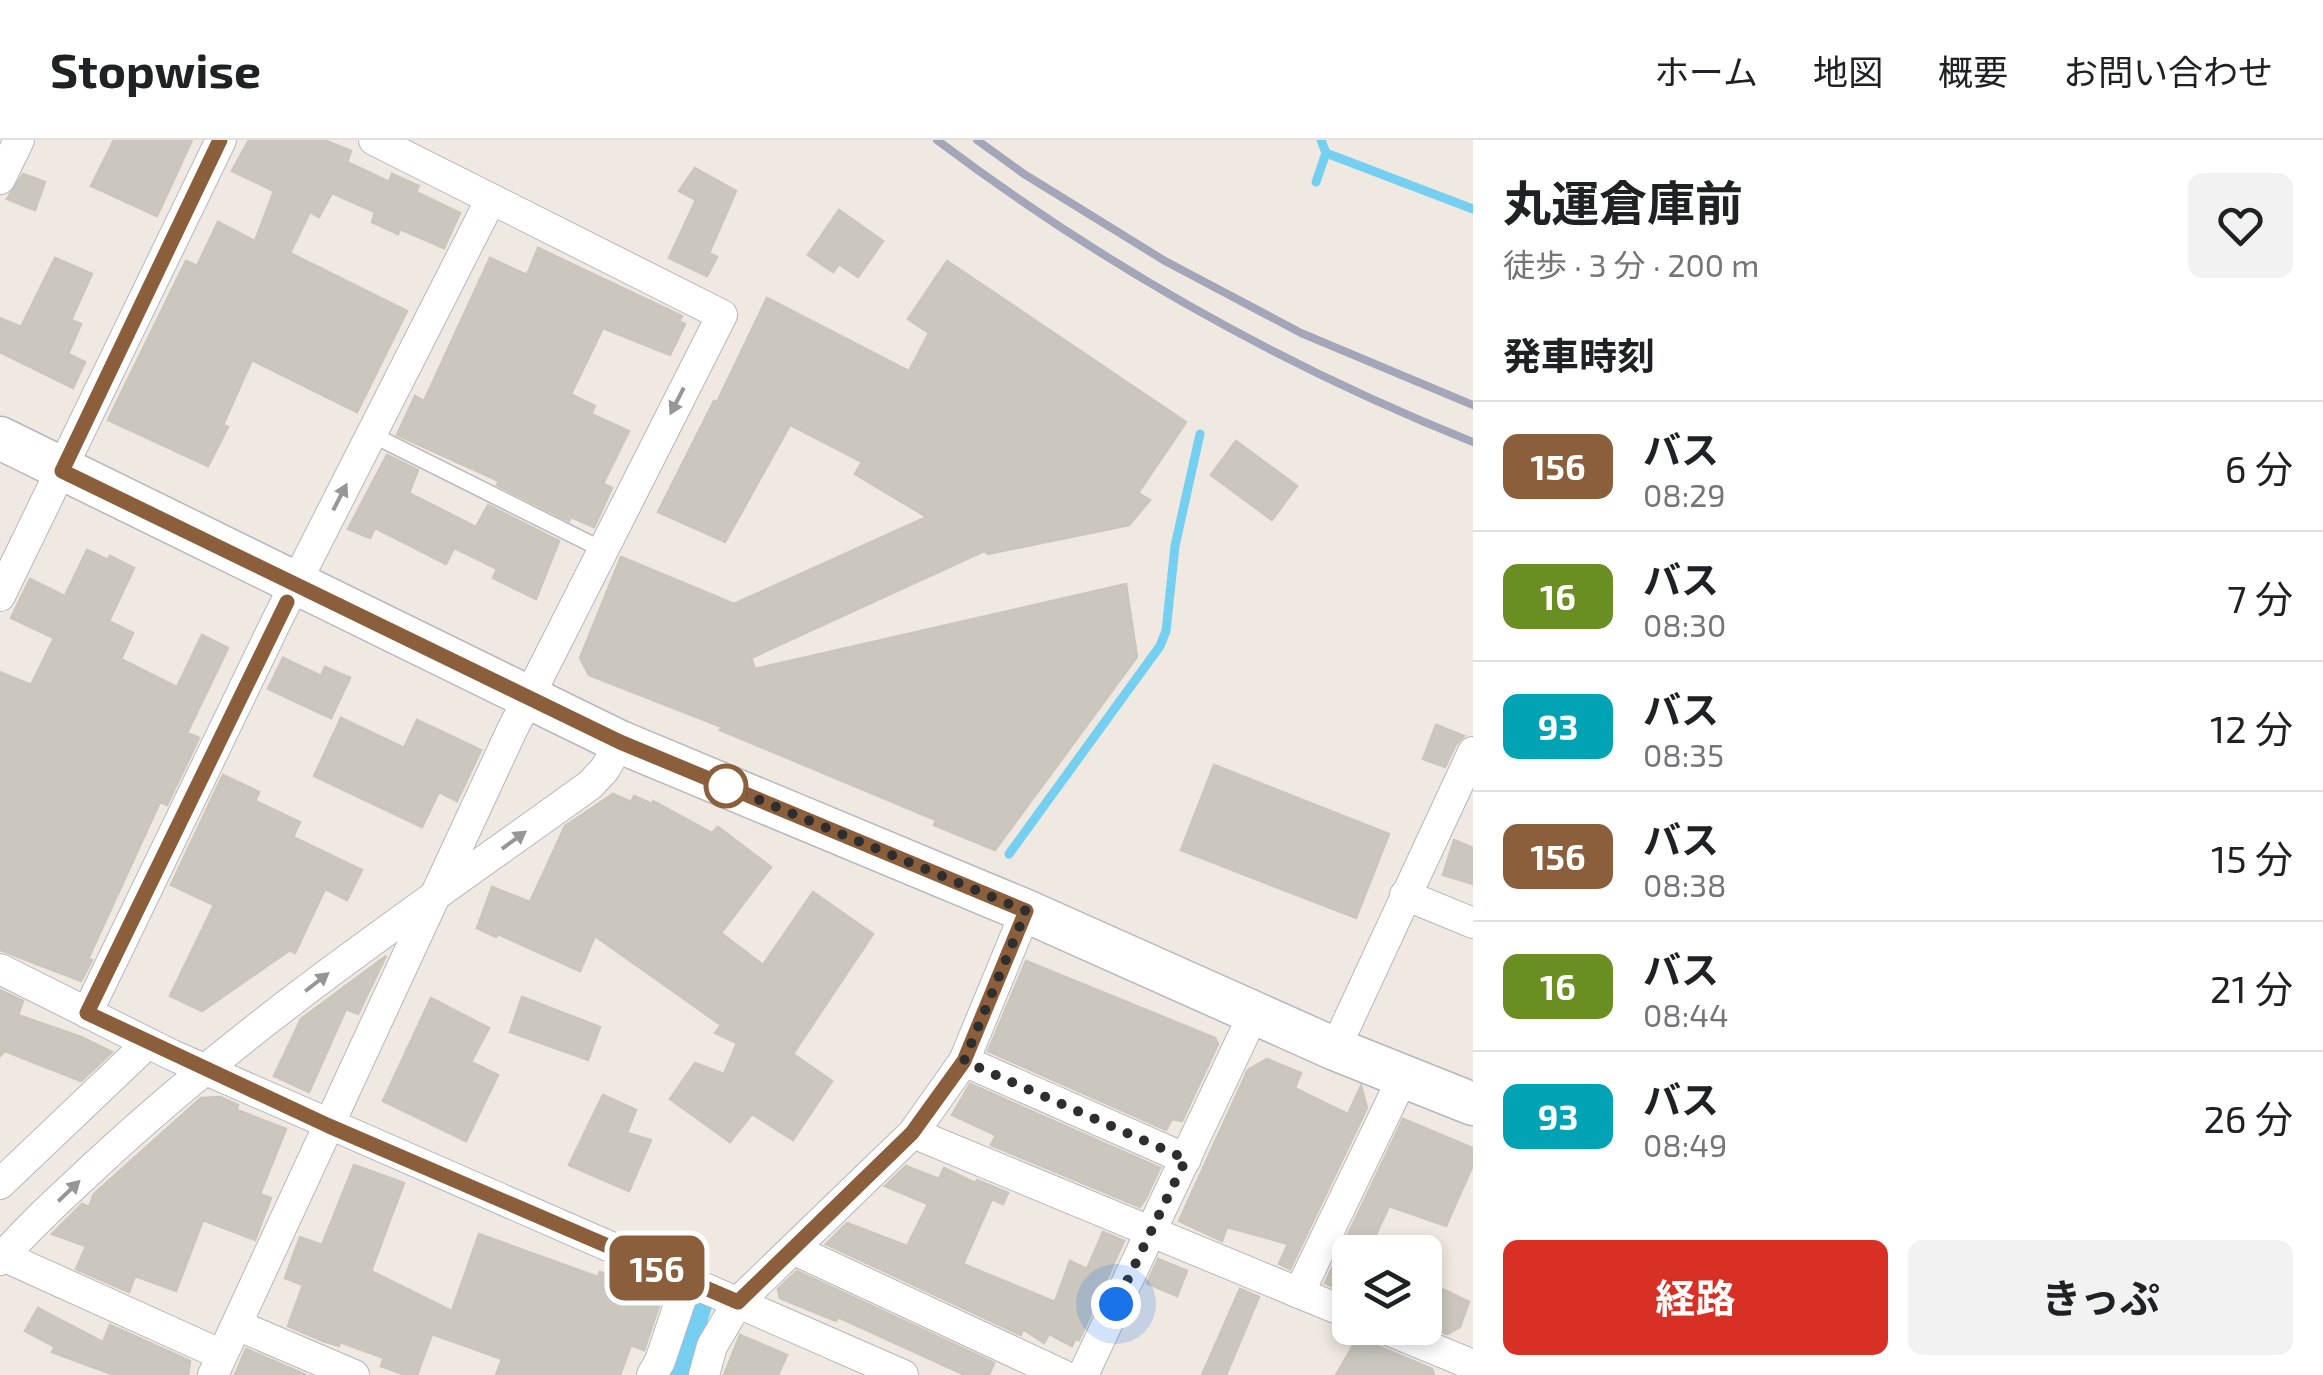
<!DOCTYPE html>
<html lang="ja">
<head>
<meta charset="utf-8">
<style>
  body { margin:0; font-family:"Exo 2","Noto Sans JP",sans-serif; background:#f2f2f2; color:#202124; height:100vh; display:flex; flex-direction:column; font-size:38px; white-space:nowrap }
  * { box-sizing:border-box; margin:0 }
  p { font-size:32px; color:#757577 }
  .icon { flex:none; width:55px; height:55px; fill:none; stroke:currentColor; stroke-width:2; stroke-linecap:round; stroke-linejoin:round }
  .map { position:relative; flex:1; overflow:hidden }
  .side { display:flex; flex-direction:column; background:#fff; width:850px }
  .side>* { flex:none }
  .badge { padding:0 20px; border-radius:15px; font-size:35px; line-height:65px }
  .tools { position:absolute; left:1332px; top:1095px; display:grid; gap:20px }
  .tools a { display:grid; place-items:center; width:110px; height:110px; border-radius:15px; background:#fff; box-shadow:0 5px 15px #0003; font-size:50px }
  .you { position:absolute; width:50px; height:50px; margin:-25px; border:8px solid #fff; border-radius:50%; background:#1a73e8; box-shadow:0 0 0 15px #1a73e833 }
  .map>.badge { position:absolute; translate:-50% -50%; box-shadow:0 0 0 5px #fff }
  h2 { padding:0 30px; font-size:38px; line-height:90px }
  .round { display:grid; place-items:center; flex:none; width:105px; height:105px; border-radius:15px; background:#f2f2f2 }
  .headline { display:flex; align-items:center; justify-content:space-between; height:170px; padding:0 30px }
  h1 { font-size:48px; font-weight:700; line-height:75px }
  .action { display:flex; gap:20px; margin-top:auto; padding:20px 30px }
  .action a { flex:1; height:115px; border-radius:15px; background:#d93025; color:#fff; font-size:40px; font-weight:700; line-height:115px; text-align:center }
  .action a+a { background:#f2f2f2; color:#202124 }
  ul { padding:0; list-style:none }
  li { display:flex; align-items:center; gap:30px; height:130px; padding:0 30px; border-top:2px solid #e0e0e0 }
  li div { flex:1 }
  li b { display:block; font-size:38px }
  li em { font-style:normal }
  li .badge { min-width:110px; font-weight:700; text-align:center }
  header { display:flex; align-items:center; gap:60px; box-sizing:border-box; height:140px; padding:0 50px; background:#fff; border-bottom:2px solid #e0e0e0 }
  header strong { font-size:48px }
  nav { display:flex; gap:55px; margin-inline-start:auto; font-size:35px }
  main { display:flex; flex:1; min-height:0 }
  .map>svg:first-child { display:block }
</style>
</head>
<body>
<header>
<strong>Stopwise</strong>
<nav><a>ホーム</a><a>地図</a><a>概要</a><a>お問い合わせ</a></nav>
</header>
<main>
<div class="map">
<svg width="1473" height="1235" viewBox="0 0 1473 1235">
  <rect width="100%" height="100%" fill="#efe9e1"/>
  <!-- water -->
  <polygon fill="#75cff0" points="691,1159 712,1167 701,1203 697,1235 666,1235"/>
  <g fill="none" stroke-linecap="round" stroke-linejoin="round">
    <!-- stream -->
    <g stroke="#75cff0" stroke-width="9">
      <polyline points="1326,13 1473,69"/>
      <polyline points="1316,42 1326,13 1321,0"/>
      <polyline points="1009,714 1160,506 1166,491 1175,406 1200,294"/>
    </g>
  </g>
  <!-- building -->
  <g fill="#cbc7bf" stroke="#cbc5ba" stroke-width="2.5">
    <polygon points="114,0 192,0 157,76 91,46"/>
    <polygon points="249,0 324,0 351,11 347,22 389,42 392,34 419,46 416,52 460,73 444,108 400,89 398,94 372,82 375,72 332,53 319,77 310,72 290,113 407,171 357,272 252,220 223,285 228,287 208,326 108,280 186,121 197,126 218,82 255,101 274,51 232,31"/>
    <polygon points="695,28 736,51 709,113 717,117 707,136 669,118 696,60 679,51"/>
    <polygon points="23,34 45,42 35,70 7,59"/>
    <polygon points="839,70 883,101 858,137 839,124 833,132 808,115"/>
    <polygon points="538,108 682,176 679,181 685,184 670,215 603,188 571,254 595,266 591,274 629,291 603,344 612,348 594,387 571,377 569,381 497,345 499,341 397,295 415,256 424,261 490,118 527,135"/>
    <polygon points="55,118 92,134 71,180 81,184 68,214 85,222 73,248 0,212 0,178 21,187"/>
    <polygon points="947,121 1186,282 1138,353 1150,360 1129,385 988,414 984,411 751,518 755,529 1126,444 1137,517 995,710 934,685 936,680 720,590 722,587 589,535 580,518 621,417 734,464 927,377 855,334 862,322 790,285 725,402 658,372 714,261 717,262 767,158 909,231 929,193 908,179"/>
    <polygon points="1236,301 1297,346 1272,380 1211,335"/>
    <polygon points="387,315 418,330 409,353 476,387 488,365 559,401 536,459 493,438 497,429 454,408 446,424 375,388 370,398 348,389"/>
    <polygon points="87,410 108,420 110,416 134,428 109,481 133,493 121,519 177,547 202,495 228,508 187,593 199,598 167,665 160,662 88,819 92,820 81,841 0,810 0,532 31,545 54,498 11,478 30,439 65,456"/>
    <polygon points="283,518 321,536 325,527 350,538 331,578 268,549"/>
    <polygon points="341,578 404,608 417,580 481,610 457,661 439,652 422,687 314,636"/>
    <polygon points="1436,585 1464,596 1456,604 1445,627 1423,619"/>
    <polygon points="1214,625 1389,694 1356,778 1181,710"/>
    <polygon points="223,635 259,652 255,661 300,682 293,697 362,730 347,760 325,749 295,813 290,810 202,871 170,856 214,765 171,745"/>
    <polygon points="613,654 631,662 634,656 652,664 653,661 712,693 718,687 771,727 721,793 763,825 813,752 873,794 793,914 832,941 793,1000 752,974 730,1002 670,959 695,923 724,934 737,903 715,893 721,885 595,796 580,831 498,794 496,797 477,788 492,747 530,762 565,686"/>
    <polygon points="1454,700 1473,708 1473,744 1443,735"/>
    <polygon points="386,816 358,874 346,869 309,952 274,936 301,879"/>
    <polygon points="1026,821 1215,898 1218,904 1182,981 1172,979 1166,990 988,911"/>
    <polygon points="0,850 23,861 18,875 81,897 112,912 81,941 5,911 0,916"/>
    <polygon points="522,857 600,887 588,920 510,892"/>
    <polygon points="431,858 489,888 471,922 498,935 466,1001 383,961"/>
    <polygon points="1267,919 1301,933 1295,948 1348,974 1361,946 1367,968 1290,1129 1279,1124 1288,1104 1227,1087 1222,1101 1179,1081 1248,930"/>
    <polygon points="970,944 1160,1028 1146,1058 1140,1067 991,1005 996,995 952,975"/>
    <polygon points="603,955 636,970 627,993 651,1000 629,1051 569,1025"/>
    <polygon points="220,957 238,965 237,970 286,989 260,1054 271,1058 255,1100 203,1080 176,1151 135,1136 129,1152 76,1129 86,1106 52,1094 82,1064 89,1067 94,1054 201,958"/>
    <polygon points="1403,979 1473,1008 1473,1025 1446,1086 1389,1066 1368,1112 1350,1112 1350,1154 1325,1143"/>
    <polygon points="354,1025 404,1043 371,1131 452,1171 479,1094 598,1137 600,1132 662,1157 644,1210 631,1205 620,1235 496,1235 502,1219 432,1194 417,1235 405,1235 381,1226 384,1218 340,1202 339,1206 323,1201 288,1186 303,1145 285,1138 300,1097 322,1105"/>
    <polygon points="906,1026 939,1039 944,1028 975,1043 977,1040 1008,1053 1003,1064 992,1059 963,1124 1055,1162 1070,1121 1087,1129 1103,1092 1124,1101 1079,1200 1075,1199 1072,1206 1049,1194 1044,1203 1023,1189 1021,1195 826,1104 847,1083 907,1106 928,1064 885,1046"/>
    <polygon points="1158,1119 1187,1131 1177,1156 1147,1143"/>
    <polygon points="797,1131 994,1223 989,1235 965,1235 838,1177 836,1181 780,1158 778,1149"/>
    <polygon points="1425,1141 1469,1162 1460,1187 1447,1194 1425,1185"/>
    <polygon points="1240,1149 1259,1157 1226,1235 1202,1235"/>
    <polygon points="38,1168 103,1202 110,1185 190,1221 188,1235 114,1235 52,1212 55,1207 25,1191"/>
    <polygon points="1363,1188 1375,1205 1432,1229 1434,1235 1336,1235"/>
    <polygon points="740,1195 787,1215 778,1235 724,1235"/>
    <polygon points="246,1209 306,1235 235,1235"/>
  </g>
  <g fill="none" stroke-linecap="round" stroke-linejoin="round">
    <defs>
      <polyline id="lane" points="371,294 601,409"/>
      <g id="street">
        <polyline points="0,39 19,0"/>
        <polyline points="0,456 221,0"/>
        <polyline points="1405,755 1473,783"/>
        <polyline points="0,829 172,915 903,1235"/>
        <polyline points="87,873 277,480 491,59"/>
        <polyline points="1335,909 1473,612"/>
        <polyline points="964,921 1186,1019"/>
        <polyline points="913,993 1350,1174"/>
        <polyline points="0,1044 147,904"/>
        <polyline points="795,1110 1063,1235"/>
        <polyline points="3,1116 222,1215"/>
        <path d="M0,1120C29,1086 64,1055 97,1024C249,882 422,766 590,645L605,629L620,602"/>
        <polyline points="1299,1153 1403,937"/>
        <polyline points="237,1185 354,1235"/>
        <polyline points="1383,1188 1473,1225"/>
        <polyline points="213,1235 511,592 722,175 374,0"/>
        <polyline points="652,1235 660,1221 687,1141"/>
        <polyline points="704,1235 712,1206 738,1162 913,993 964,921 1026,771"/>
        <polyline points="1083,1235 1254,873"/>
      </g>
      <polyline id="secondary" points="0,298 620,602 1026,771 1335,909 1473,964"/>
    </defs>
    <!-- lane casing -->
    <use href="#lane" stroke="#b4b7c1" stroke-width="18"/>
    <!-- street casing -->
    <use href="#street" stroke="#b4b7c1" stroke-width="32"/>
    <!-- secondary casing -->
    <use href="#secondary" stroke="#b4b7c1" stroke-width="45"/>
    <!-- lane -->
    <use href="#lane" stroke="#fff" stroke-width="15"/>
    <!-- street -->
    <use href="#street" stroke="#fff" stroke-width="30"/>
    <!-- secondary -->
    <use href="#secondary" stroke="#fff" stroke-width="42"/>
    <!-- rail -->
    <g stroke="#a3a6b8" stroke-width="8">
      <path d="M937,0C1100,123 1283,226 1473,302"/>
      <polyline points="977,0 1024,34 1165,121 1301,193 1473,265"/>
    </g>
  </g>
  <!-- one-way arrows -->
  <defs><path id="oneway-solid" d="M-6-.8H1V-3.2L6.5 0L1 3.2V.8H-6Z" transform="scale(2.5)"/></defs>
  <g fill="#969696">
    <use href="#oneway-solid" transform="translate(677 261) rotate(117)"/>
    <use href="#oneway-solid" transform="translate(340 357) rotate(-63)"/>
    <use href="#oneway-solid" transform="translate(514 700) rotate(-36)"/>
    <use href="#oneway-solid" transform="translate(317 842) rotate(-38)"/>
    <use href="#oneway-solid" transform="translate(69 1051) rotate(-44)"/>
  </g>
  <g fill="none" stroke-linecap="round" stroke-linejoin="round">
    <defs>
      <polyline id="line" points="220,0 62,331 620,602 1026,771 964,921 912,993 738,1162 329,986 87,873 287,462"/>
    </defs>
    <!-- line casing -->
    <use href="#line" stroke="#fff" stroke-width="22"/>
    <!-- line -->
    <use href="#line" stroke="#8b5e3c" stroke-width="15"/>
    <!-- walk -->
    <polyline stroke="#2e2e2e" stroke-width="10" stroke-dasharray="0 18" points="726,646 1026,771 964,921 1186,1019 1116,1164"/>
  </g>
  <!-- markers -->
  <circle fill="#fff" stroke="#8b5e3c" stroke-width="5" cx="726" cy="646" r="20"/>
</svg>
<div class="tools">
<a><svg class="icon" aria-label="layers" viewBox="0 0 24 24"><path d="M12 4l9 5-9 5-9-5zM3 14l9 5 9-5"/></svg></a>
</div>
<div class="you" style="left:1116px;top:1164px"></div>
<b class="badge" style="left:657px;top:1128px;background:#8b5e3c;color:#fff">156</b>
</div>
<section class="side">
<div class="headline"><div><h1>丸運倉庫前</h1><p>徒歩 · 3 分 · 200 m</p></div><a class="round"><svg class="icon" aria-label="heart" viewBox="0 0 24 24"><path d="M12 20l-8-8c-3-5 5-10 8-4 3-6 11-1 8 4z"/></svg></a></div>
<h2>発車時刻</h2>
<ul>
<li><span class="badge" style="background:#8b5e3c;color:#fff">156</span><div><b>バス</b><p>08:29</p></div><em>6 分</em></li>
<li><span class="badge" style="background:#6b8e23;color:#fff">16</span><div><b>バス</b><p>08:30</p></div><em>7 分</em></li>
<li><span class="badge" style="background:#00a3b4;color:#fff">93</span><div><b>バス</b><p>08:35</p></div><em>12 分</em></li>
<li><span class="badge" style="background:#8b5e3c;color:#fff">156</span><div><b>バス</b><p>08:38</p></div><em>15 分</em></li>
<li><span class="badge" style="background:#6b8e23;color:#fff">16</span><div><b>バス</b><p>08:44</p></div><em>21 分</em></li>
<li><span class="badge" style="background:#00a3b4;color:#fff">93</span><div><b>バス</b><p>08:49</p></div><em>26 分</em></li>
</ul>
<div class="action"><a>経路</a><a>きっぷ</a></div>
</section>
</main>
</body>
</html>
